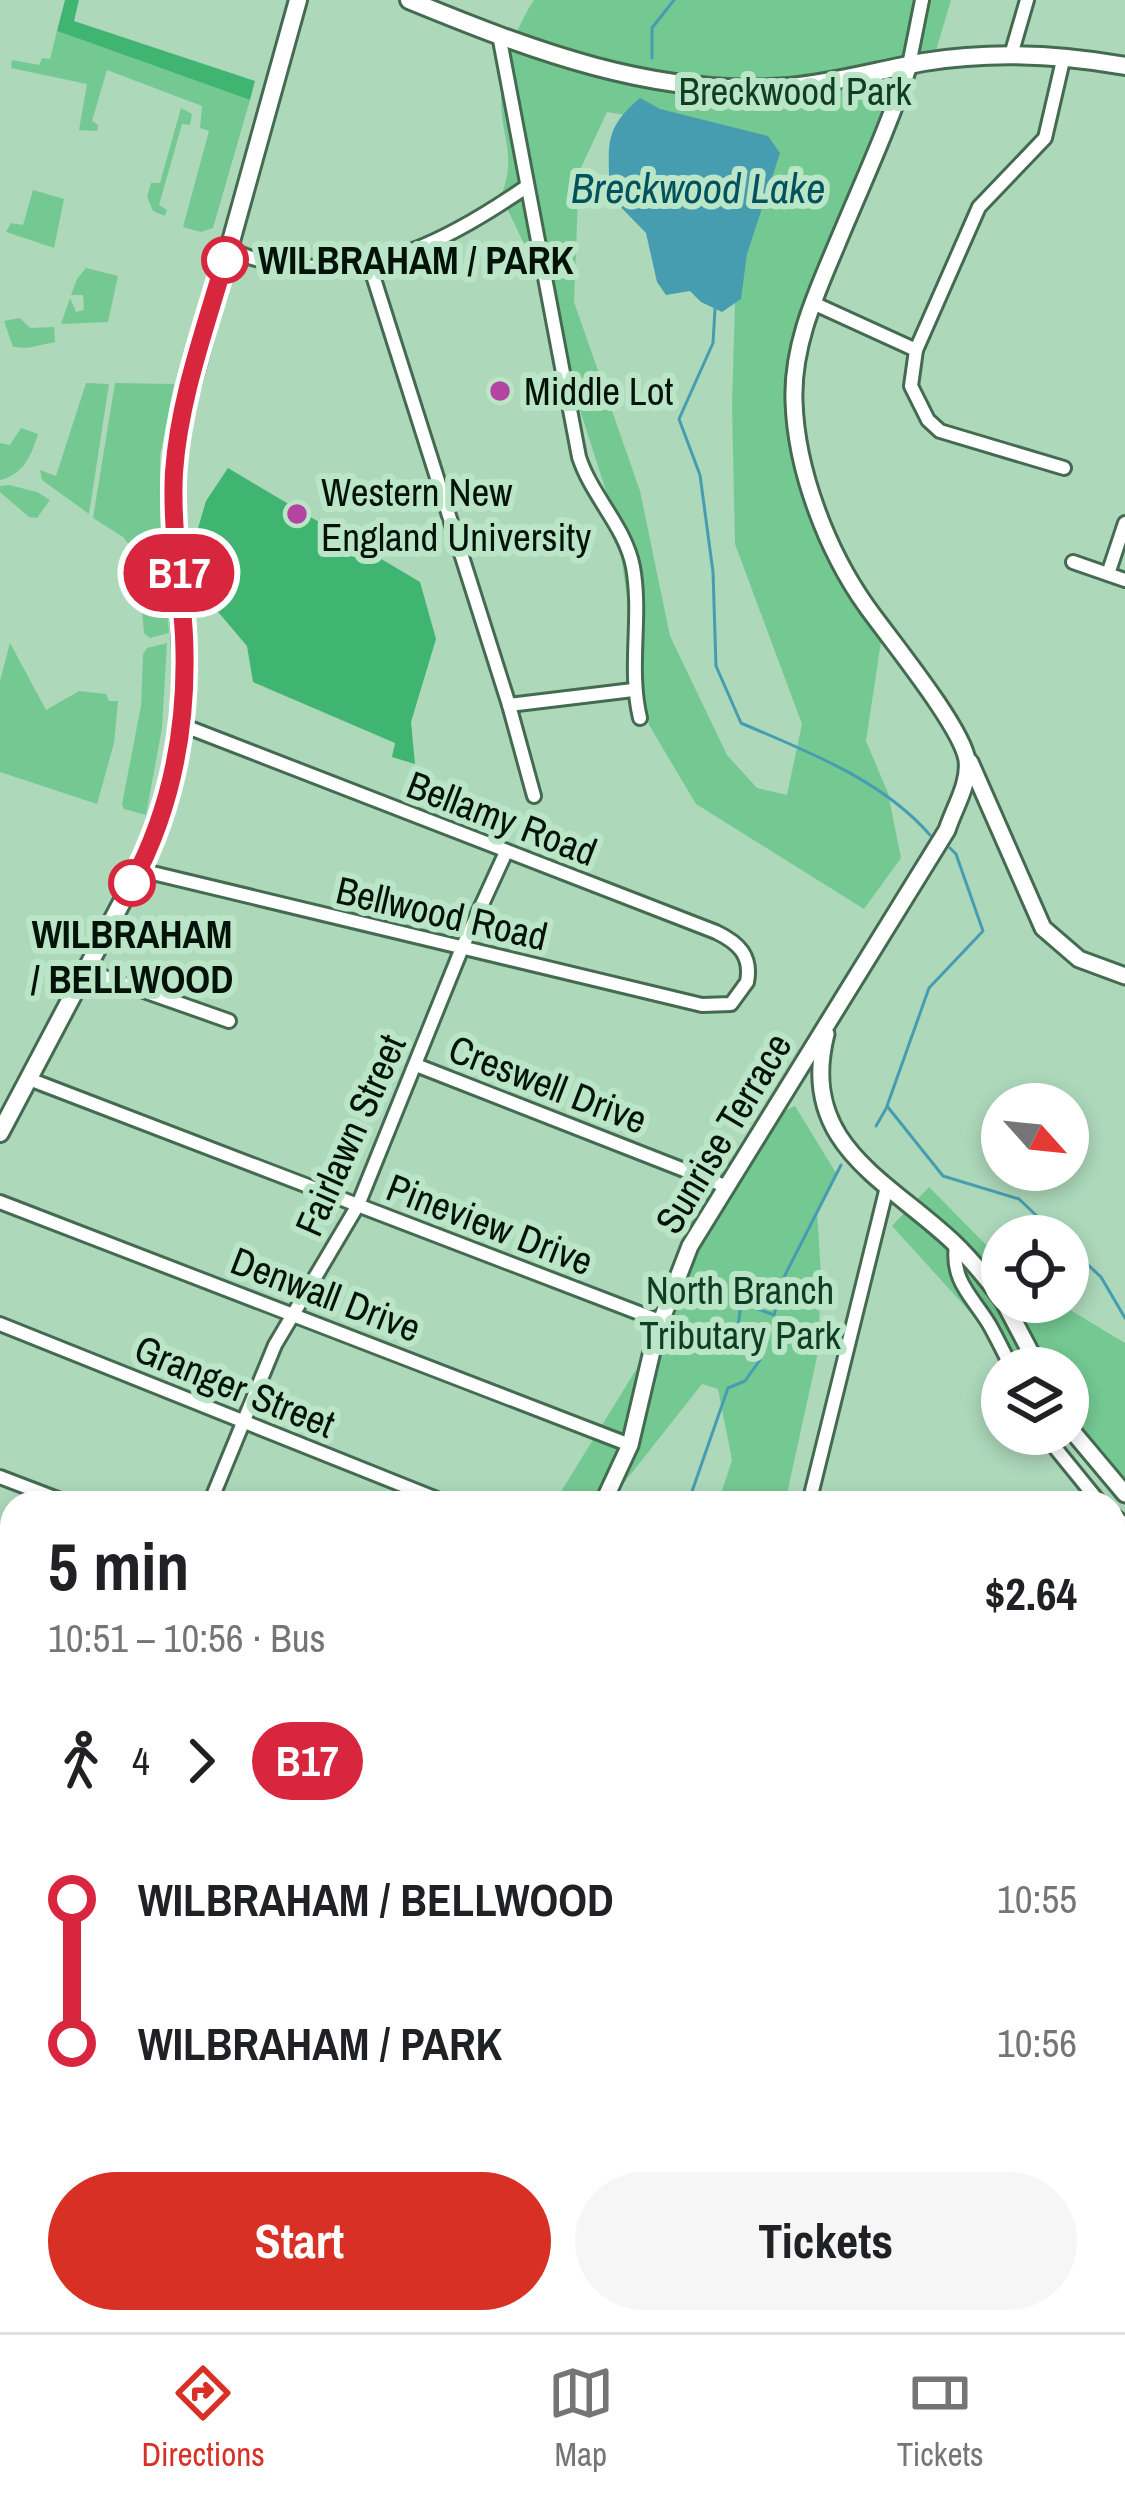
<!DOCTYPE html>
<html lang="en">
<head>
<meta charset="utf-8">
<style>
  body { margin:0; font-family:"Archivo Narrow",sans-serif; background:#f6f6f6; color:#202124; height:100vh; display:flex; flex-direction:column; font-size:45px; white-space:nowrap }
  * { box-sizing:border-box; margin:0 }
  p { font-size:39px; color:#757577 }
  .icon { flex:none; width:66px; height:66px; fill:none; stroke:currentColor; stroke-width:2; stroke-linecap:round; stroke-linejoin:round }
  .map { position:relative; flex:1; overflow:hidden }
  .panel { position:absolute; left:0px; top:1491px; width:1125px; height:843px; display:flex; flex-direction:column; background:#fff; border-radius:36px 36px 0 0; box-shadow:0 6px 18px #0003 }
  .panel>* { flex:none }
  .badge { padding:0 24px; border-radius:39px; font-size:42px; line-height:78px }
  .needle { width:78px; rotate:117deg }
  .controls { position:absolute; left:981px; top:1083px; display:grid; gap:24px }
  .controls a { display:grid; place-items:center; width:108px; height:108px; border-radius:50%; background:#fff; box-shadow:0 6px 18px #0003; font-size:60px }
  .map>.badge { position:absolute; translate:-50% -50%; box-shadow:0 0 0 6px #fff }
  .legs { display:flex; align-items:center; gap:18px; height:132px; padding:0 48px; font-size:39px }
  .legs p { margin-inline-start:auto }
  .headline { display:flex; align-items:center; justify-content:space-between; height:204px; padding:0 48px }
  h1 { font-size:66px; font-weight:700; line-height:90px }
  .cta { display:flex; gap:24px; margin-top:auto; padding:24px 48px }
  .cta a { flex:1; height:138px; border-radius:72px; background:#d93025; color:#fff; font-size:48px; font-weight:700; line-height:138px; text-align:center }
  .cta a+a { background:#f6f6f6; color:#202124 }
  ul { padding:0 48px; list-style:none }
  li { display:flex; align-items:center; gap:42px; height:144px; font-size:45px }
  li i { display:grid; place-items:center; width:18px; height:100%; margin:0 15px; background:currentColor }
  li i::after { content:''; width:30px; height:30px; margin:-15px; border:9px solid; border-radius:50%; background:#fff }
  li p { margin-inline-start:auto }
  li:first-child i { background:linear-gradient(#0000 50%,currentColor 0) }
  li:last-child i { background:linear-gradient(currentColor 50%,#0000 0) }
  .dock { display:flex; justify-content:space-around; align-items:center; height:168px; border-top:3px solid #e0e0e0; background:#fff; font-size:33px; color:#757577 }
  .dock a { display:grid; justify-items:center; gap:6px }
  .dock .active { color:#d93025 }
  .map>svg:first-child { display:block }
</style>
</head>
<body>
<div class="map">
<svg width="1125" height="2332" viewBox="0 0 1125 2332">
  <rect width="100%" height="100%" fill="#add8ba"/>
  <!-- green -->
  <g fill="#74c992" fill-rule="evenodd">
    <path d="M534,0H951L932,64L905,84L798,334L786,402L831,536L883,629L866,741L888,793L901,858L864,909L696,804L649,725L639,687L617,525L531,258L501,196C517,156 502,141 501,101C501,68 516,27 534,0ZM607,112L694,126L739,163L732,405L735,544L802,724L787,795L757,788L727,755L670,636L640,491L574,302L579,172Z"/>
    <polygon points="57,31 250,100 213,228 201,232 183,227 209,131 200,128 202,106 107,70 92,121 98,125 97,131 79,130 87,84 11,68 12,60 39,65 42,58 50,59"/>
    <polygon points="181,108 192,114 190,125 182,124 159,205 167,210 165,216 153,211 147,197 151,183 160,183"/>
    <polygon points="33,190 64,199 54,248 6,232 11,223 23,225"/>
    <polygon points="86,268 118,276 108,322 61,324 70,298 76,312 84,310 83,295 71,295 77,279"/>
    <polygon points="20,318 30,328 54,327 55,342 27,348 13,347 4,321"/>
    <polygon points="86,383 109,384 89,514 42,480 40,470 56,476"/>
    <polygon points="115,383 174,384 160,456 160,550 135,552 123,537 93,518"/>
    <path d="M21,428L38,434C31,456 24,474 0,480V443L10,445Z"/>
    <polygon points="9,485 37,492 50,500 37,518 29,517 0,492 0,486"/>
    <polygon points="162,554 169,633 150,638 144,633 137,556"/>
    <polygon points="10,643 46,710 79,691 106,694 109,701 118,701 114,743 97,804 0,772 0,681"/>
    <polygon points="167,643 162,728 146,815 124,809 122,804 141,706 143,654 147,648"/>
    <polygon points="795,1106 836,1173 817,1211 821,1275 818,1352 785,1503 718,1503 732,1460 718,1389 702,1384 608,1503 554,1503 650,1347 647,1330 700,1199 762,1121"/>
    <polygon points="929,1187 1002,1261 1002,1302 1057,1302 1125,1343 1125,1483 1068,1420 1068,1368 1021,1368 892,1226"/>
    <polygon points="369,2322 540,2322 537,2332 369,2332"/>
  </g>
  <!-- forest -->
  <g fill="#3fb571">
    <polygon points="65,0 79,0 74,21 255,81 250,100 57,31"/>
    <polygon points="228,468 420,582 436,639 411,722 415,764 392,757 395,743 253,682 247,646 213,606 196,535 206,501"/>
  </g>
  <!-- water -->
  <path fill="#469db0" d="M640,98L660,109L768,136L780,153L747,254L741,299L722,312L701,302L690,291L666,295L657,282L646,233L609,195C610,146 601,131 640,98Z"/>
  <g fill="none" stroke-linecap="round" stroke-linejoin="round">
    <!-- stream -->
    <g stroke="#469db0" stroke-width="3">
      <polyline points="652,58 652,28 674,0"/>
      <path d="M715,309L713,343L679,419L700,475L713,572L716,666L741,723C808,752 881,779 930,835"/>
      <polyline points="950,848 956,854 983,931 929,988 887,1106 943,1176 1019,1199 1058,1236"/>
      <polyline points="876,1126 887,1107"/>
      <polyline points="1068,1246 1101,1277 1125,1318"/>
      <polyline points="688,1503 728,1388 745,1381 760,1360 736,1344 741,1303 774,1315 784,1277 841,1165"/>
      <polyline points="434,2332 434,2322"/>
    </g>
    <defs>
      <g id="minor">
        <path d="M499,35L579,457C592,497 625,526 633,567C642,617 628,668 640,718"/>
        <polyline points="1011,55 1027,0"/>
        <polyline points="1064,56 1045,138 979,207 916,350 911,386 928,420 940,431 1064,468"/>
        <polyline points="909,65 922,0"/>
        <path d="M228,247C244,258 263,261 282,264C376,280 452,238 526,187"/>
        <polyline points="369,263 509,705 534,796"/>
        <polyline points="813,303 916,350"/>
        <polyline points="1073,562 1125,580"/>
        <polyline points="1108,574 1125,523"/>
        <polyline points="509,705 633,690"/>
        <path d="M140,870L702,1005L731,1004L747,982C752,956 739,943 716,932L182,725"/>
        <polyline points="87,971 229,1021"/>
        <polyline points="416,1065 725,1186"/>
        <polyline points="29,1079 660,1321"/>
        <polyline points="0,1202 630,1445"/>
        <path d="M956,1245C951,1281 972,1296 989,1324C997,1338 1004,1353 1012,1368"/>
        <polyline points="0,1324 447,1503"/>
        <polyline points="1044,1434 1100,1503"/>
        <polyline points="0,1477 68,1503"/>
        <polyline points="210,1503 275,1345 358,1205 462,948 506,852"/>
        <polyline points="809,1503 887,1187"/>
        <polyline points="1113,1515 1125,1524"/>
        <polyline points="0,1652 12,1657"/>
        <polyline points="1113,1661 1125,1668"/>
        <polyline points="1113,1803 1125,1809"/>
        <polyline points="0,1824 12,1829"/>
        <polyline points="1113,1929 1125,1933"/>
        <polyline points="0,1999 12,2003"/>
        <polyline points="1113,2069 1125,2073"/>
        <polyline points="0,2156 12,2160"/>
        <polyline points="1113,2211 1125,2214"/>
        <polyline points="1113,2270 1125,2257"/>
        <polyline points="0,2308 12,2312"/>
        <polyline points="40,2322 68,2332"/>
        <polyline points="572,2332 577,2322"/>
        <polyline points="661,2332 664,2322"/>
        <polyline points="803,2332 807,2322"/>
        <polyline points="943,2332 946,2322"/>
        <polyline points="1084,2332 1087,2322"/>
      </g>
      <g id="tertiary">
        <polyline points="970,762 1043,928 1079,959 1125,976"/>
        <path d="M826,1034C798,1144 886,1179 953,1242C971,1259 987,1279 1002,1299"/>
        <polyline points="1004,1302 1039,1368"/>
        <polyline points="1068,1426 1125,1494"/>
        <path d="M603,1503L630,1445L656,1334L690,1246L947,830C954,808 970,784 967,760C962,727 889,638 867,607C827,551 796,470 794,401C792,345 816,294 837,244C862,184 889,126 909,65"/>
        <polyline points="245,2332 249,2322"/>
      </g>
      <g id="secondary">
        <path d="M409,0C531,50 655,98 789,87C835,83 879,70 924,62C992,51 1058,54 1125,66"/>
        <polyline points="0,1133 141,866 173,776 184,693 174,488 180,425 298,0"/>
      </g>
    </defs>
    <!-- minor casing -->
    <use href="#minor" stroke="#446b51" stroke-width="18"/>
    <!-- tertiary casing -->
    <use href="#tertiary" stroke="#446b51" stroke-width="21"/>
    <!-- secondary casing -->
    <use href="#secondary" stroke="#446b51" stroke-width="22"/>
    <!-- minor -->
    <use href="#minor" stroke="#fff" stroke-width="12"/>
    <!-- tertiary -->
    <use href="#tertiary" stroke="#fff" stroke-width="15"/>
    <!-- secondary -->
    <use href="#secondary" stroke="#fff" stroke-width="16"/>
  </g>
  <g fill="none" stroke-linecap="round" stroke-linejoin="round">
    <defs>
      <path id="line-1" d="M132,883C173,806 188,723 184,636C181,582 171,527 174,472C179,400 205,329 225,260"/>
    </defs>
    <!-- line-1 casing -->
    <use href="#line-1" stroke="#fff" stroke-width="27"/>
    <!-- line-1 -->
    <use href="#line-1" stroke="#d7263d" stroke-width="18"/>
  </g>
  <!-- markers -->
  <g fill="#fff" stroke="#d7263d" stroke-width="6">
    <circle cx="225" cy="260" r="21"/>
    <circle cx="132" cy="883" r="21"/>
  </g>
  <g fill="#b344a2" stroke="#bae5c6" stroke-width="4.5">
    <circle cx="500" cy="391" r="12"/>
    <circle cx="297" cy="514" r="12"/>
  </g>
  <g text-anchor="middle" stroke-width="12" stroke-linejoin="round" paint-order="stroke">
    <!-- park labels -->
    <g font-size="39" fill="#0e3e23" stroke="#bae5c6">
      <text x="795" y="105">Breckwood Park</text>
      <text x="740" y="1304">North Branch<tspan x="740" dy="45">Tributary Park</tspan></text>
    </g>
    <!-- stop labels -->
    <g font-size="39" font-weight="bold" fill="#041309" stroke="#bae5c6" text-anchor="start">
      <text x="258" y="274">WILBRAHAM / PARK</text>
      <text x="132" y="948" text-anchor="middle">WILBRAHAM<tspan x="132" dy="45">/ BELLWOOD</tspan></text>
    </g>
    <!-- poi labels -->
    <g font-size="39" fill="#041309" stroke="#bae5c6" text-anchor="start">
      <text x="524" y="405">Middle Lot</text>
      <text x="321" y="506">Western New<tspan x="321" dy="45">England University</tspan></text>
    </g>
    <!-- street labels -->
    <g font-size="39" fill="#041309" stroke="#bae5c6">
      <text transform="translate(502 818) rotate(21)" y="14">Bellamy Road</text>
      <text transform="translate(442 913) rotate(13)" y="14">Bellwood Road</text>
      <text transform="translate(548 1084) rotate(21)" y="14">Creswell Drive</text>
      <text transform="translate(723 1133) rotate(-59)" y="14">Sunrise Terrace</text>
      <text transform="translate(350 1135) rotate(-66)" y="14">Fairlawn Street</text>
      <text transform="translate(490 1224) rotate(21)" y="14">Pineview Drive</text>
      <text transform="translate(326 1294) rotate(21)" y="14">Denwall Drive</text>
      <text transform="translate(235 1386) rotate(22)" y="14">Granger Street</text>
    </g>
    <!-- water labels -->
    <g font-size="42" font-style="italic" fill="#01515f" stroke="#bae5c6">
      <text x="698" y="203">Breckwood Lake</text>
    </g>
  </g>
</svg>
<div class="controls">
<a><svg class="needle" viewBox="-14 -14 28 28"><path d="M0-13l5 13h-10z" fill="#e53935"/><path d="M0 13l5-13h-10z" fill="#757577"/></svg></a>
<a><svg class="icon" aria-label="locate" viewBox="0 0 24 24"><circle cx="12" cy="12" r="6"/><path d="M12 2v4M12 18v4M2 12h4M18 12h4"/></svg></a>
<a><svg class="icon" aria-label="layers" viewBox="0 0 24 24"><path d="M12 4l9 5-9 5-9-5zM3 14l9 5 9-5"/></svg></a>
</div>
<b class="badge" style="left:179px;top:573px;background:#d7263d;color:#fff">B17</b>
<section class="panel">
<div class="headline"><div><h1>5 min</h1><p>10:51 – 10:56 · Bus</p></div><b>$2.64</b></div>
<div class="legs"><svg class="icon" aria-label="walk" viewBox="0 0 24 24"><circle cx="13" cy="4" r="2"/><path d="M13 8l-2 6 4 7M11 14l-3 7M7 12l3-4h3l4 4"/></svg>4<svg class="icon" aria-label="forward" viewBox="0 0 24 24"><path d="M9 5l7 7-7 7"/></svg><b class="badge" style="background:#d7263d;color:#fff">B17</b></div>
<ul>
<li><i style="color:#d7263d"></i><b>WILBRAHAM / BELLWOOD</b><p>10:55</p></li>
<li><i style="color:#d7263d"></i><b>WILBRAHAM / PARK</b><p>10:56</p></li>
</ul>
<div class="cta"><a>Start</a><a>Tickets</a></div>
</section>
</div>
<nav class="dock">
<a class="active"><svg class="icon" aria-label="directions" viewBox="0 0 24 24"><path d="M12 3l9 9-9 9-9-9zM9 14v-3h6M13 9l2 2-2 2"/></svg>Directions</a>
<a><svg class="icon" aria-label="map" viewBox="0 0 24 24"><path d="M3 6l6-2 6 2 6-2v14l-6 2-6-2-6 2zM9 4v14M15 6v14"/></svg>Map</a>
<a><svg class="icon" aria-label="tickets" viewBox="0 0 24 24"><path d="M3 7h18v10H3zM15 7v10"/></svg>Tickets</a>
</nav>
</body>
</html>
